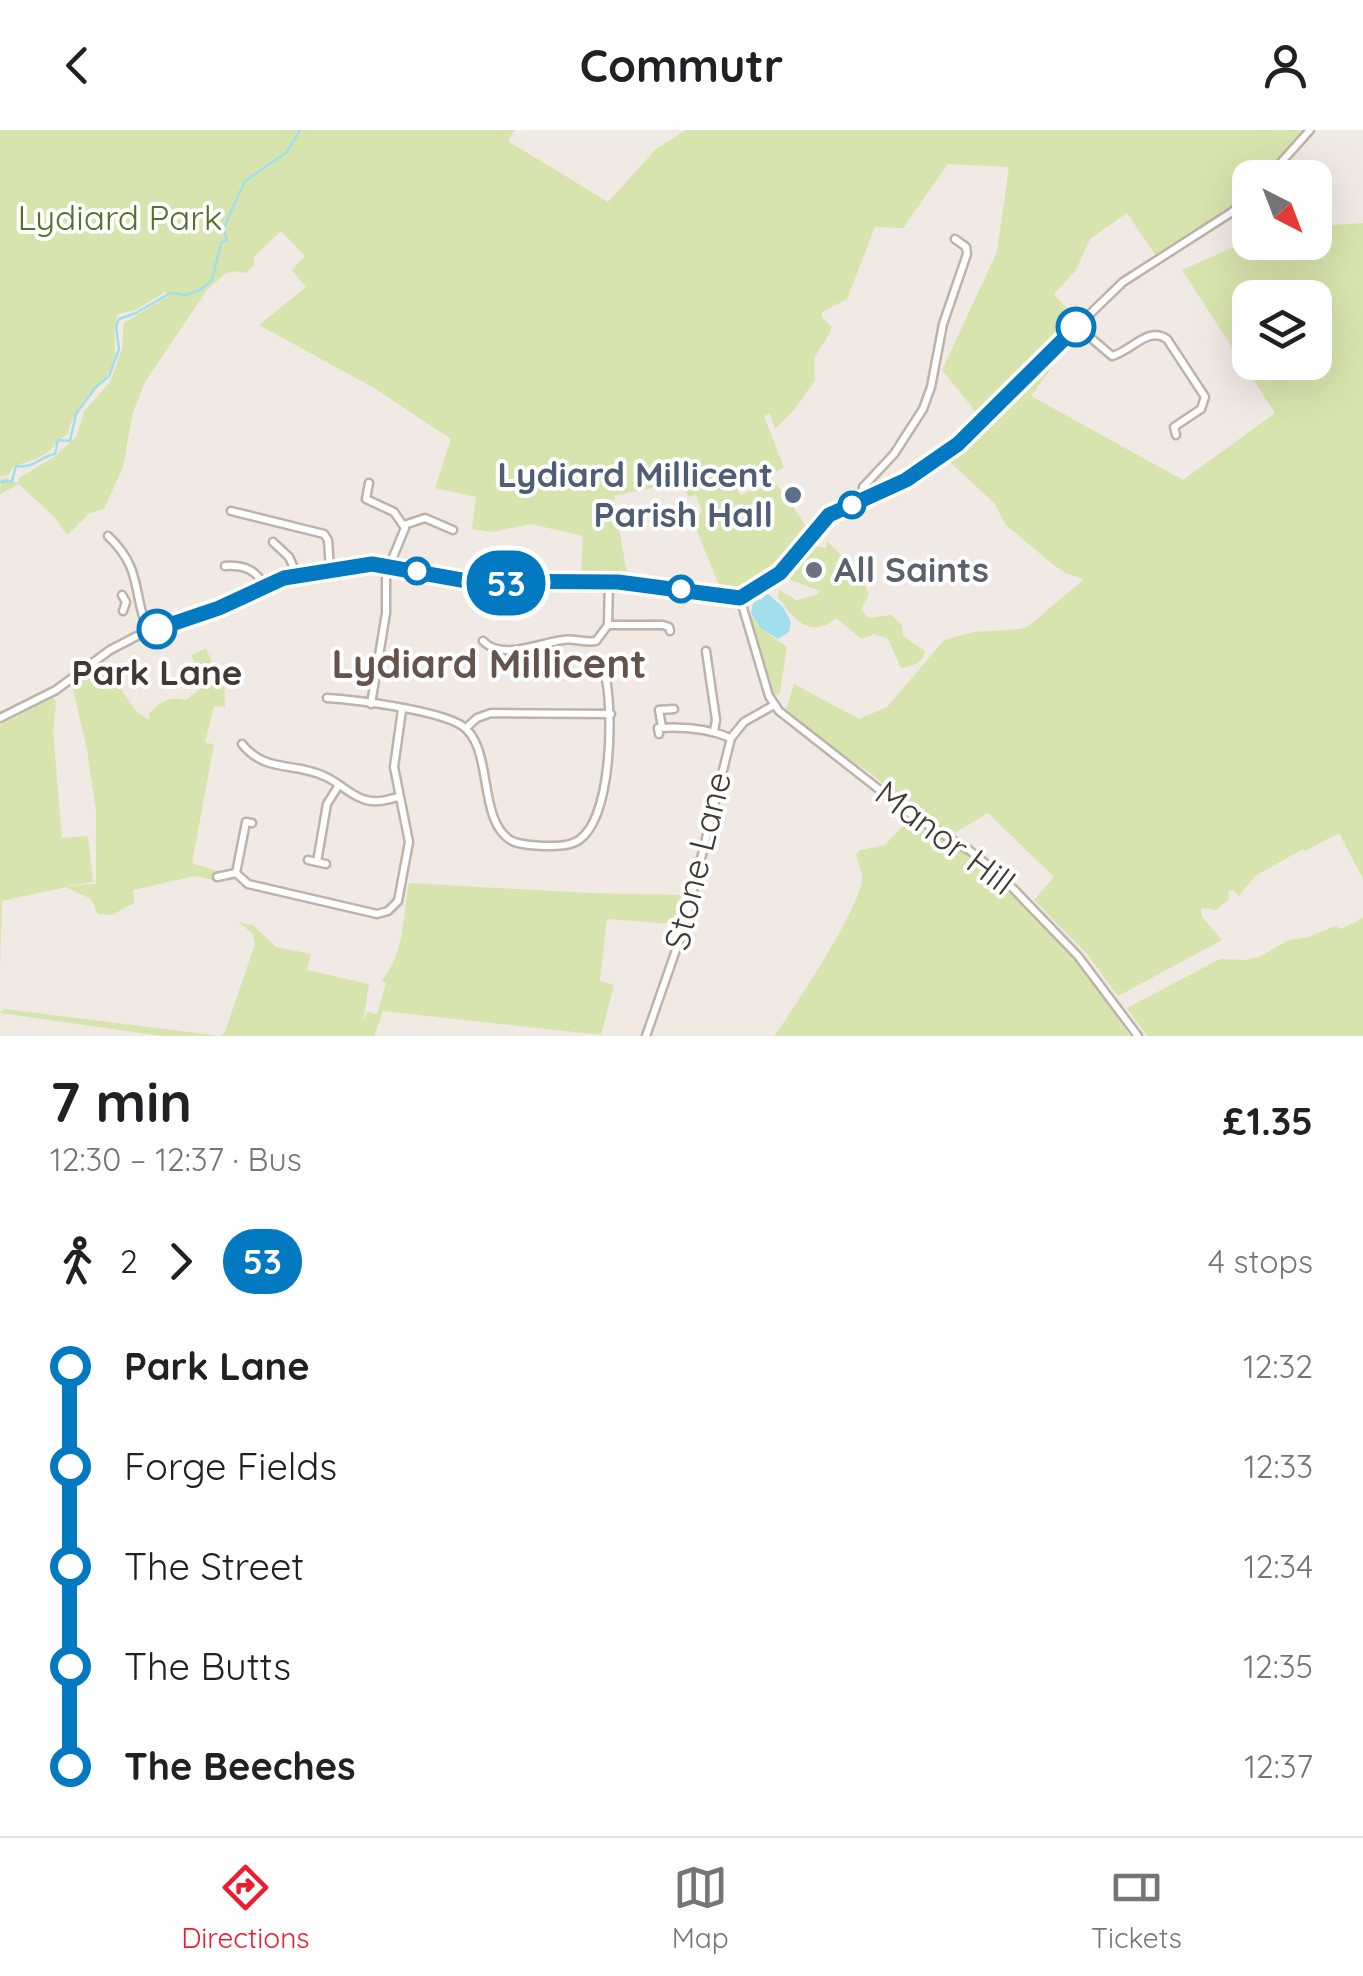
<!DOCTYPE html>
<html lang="en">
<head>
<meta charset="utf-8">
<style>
  body { margin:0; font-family:Quicksand,sans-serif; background:#f2f2f2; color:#202124; height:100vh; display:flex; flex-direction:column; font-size:38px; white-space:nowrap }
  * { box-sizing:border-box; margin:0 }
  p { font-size:32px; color:#757577 }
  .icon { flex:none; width:55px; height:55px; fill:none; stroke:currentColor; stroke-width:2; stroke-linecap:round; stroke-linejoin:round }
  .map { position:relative; height:906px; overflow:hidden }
  .panel { display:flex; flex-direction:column; background:#fff; flex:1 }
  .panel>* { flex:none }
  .badge { padding:0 20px; border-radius:32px; font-size:35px; line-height:65px }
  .needle { width:65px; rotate:138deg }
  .tools { position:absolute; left:1232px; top:30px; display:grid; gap:20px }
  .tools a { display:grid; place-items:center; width:100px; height:100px; border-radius:20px; background:#fff; box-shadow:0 10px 40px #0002; font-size:50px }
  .map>.badge { position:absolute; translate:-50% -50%; box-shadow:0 0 0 5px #fff }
  .legs { display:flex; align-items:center; gap:15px; height:110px; padding:0 50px; font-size:32px }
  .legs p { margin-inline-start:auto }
  .summary { display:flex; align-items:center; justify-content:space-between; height:170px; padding:0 50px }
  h1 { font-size:55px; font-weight:700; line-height:75px }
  ul { padding:0 50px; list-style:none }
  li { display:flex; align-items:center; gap:35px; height:100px; font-size:38px }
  li i { display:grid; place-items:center; width:15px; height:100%; margin:0 12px; background:currentColor }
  li i::after { content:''; width:25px; height:25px; margin:-12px; border:8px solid; border-radius:50%; background:#fff }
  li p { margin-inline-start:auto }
  li:first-child i { background:linear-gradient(#0000 50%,currentColor 0) }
  li:last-child i { background:linear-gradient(currentColor 50%,#0000 0) }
  header { display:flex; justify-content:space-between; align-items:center; height:130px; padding:0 50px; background:#fff; font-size:45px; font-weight:700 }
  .menu { display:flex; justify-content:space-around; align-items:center; height:140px; border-top:2px solid #e0e0e0; background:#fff; font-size:28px; color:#757577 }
  .menu a { display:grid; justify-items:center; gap:5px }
  .menu .current { color:#ef1b2f }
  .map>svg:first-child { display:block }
</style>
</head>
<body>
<header><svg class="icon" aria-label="back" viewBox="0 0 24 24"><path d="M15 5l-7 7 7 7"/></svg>Commutr<svg class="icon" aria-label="person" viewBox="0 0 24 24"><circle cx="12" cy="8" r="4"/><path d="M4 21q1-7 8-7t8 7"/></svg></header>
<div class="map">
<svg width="1363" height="906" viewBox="0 0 1363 906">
  <rect width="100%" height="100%" fill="#f1e9e3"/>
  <!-- green -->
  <g fill="#d8e4ad" fill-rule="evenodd">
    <path d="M0,0H515L508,11L608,72L656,19L686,0H1305L1260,47L1250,48V58L1226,80L1156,126L1127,83L1090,109L1076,140L1054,164L1078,191L980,287L942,240L997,122L1009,37L948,34L903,98L875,97L847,169L822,182V187L831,196V201L814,228L815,250L794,280L775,299L770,284L764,286L784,338L738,360L741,365L773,349L809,400C787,422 756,467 721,460L695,396V390L702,382L696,365L688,367L681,352L614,366L627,445L581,446L583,406L531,394L492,402L472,399L476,367L435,358L451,309L374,258L259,195L306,157L292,140L305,126L281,101L253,128L255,135L245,143L234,141L225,144L207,160L145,252L133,282L123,337L104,379L90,383L67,405L56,389L19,354L0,364L1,349L6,348L18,353L19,348L54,327L77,306L84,281L110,252L122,219L124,193L168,166L165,162L136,180L118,184C110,204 122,224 107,245C92,267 74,276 68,304C58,309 56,315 48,322C37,330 27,332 14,336L8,345L0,346Z"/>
    <path d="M1363,93V749L1339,703L1305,721L1303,719L1255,746L1239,766L1233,760L1228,762L1229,769L1216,780L1201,778L1202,787L1222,810L1118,866L1087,824L1034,770L1054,747L988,683L953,704L914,682L873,645L808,602L786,579L794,554L859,589L887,577L944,510L974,502L1021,499L1031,494L1084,449L1067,444L1051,433L1006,395L994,373L950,332L936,340L931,337L996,283L1048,231L1052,237L1031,266L1183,350L1275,283L1182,140L1250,110L1315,112V96ZM1250,168H1315V232H1250Z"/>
    <path d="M827,411L855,439L869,464L861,479L868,488L891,485L902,495L903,506L925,521C922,534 913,536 901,538L888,509L874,504L862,509L836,488C811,510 793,489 778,467L779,460L796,470L817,465L820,461L790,450L789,445L809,415L826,418Z"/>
    <polygon points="748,481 760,498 787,517 780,562 775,566 752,503"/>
    <path d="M206,518L218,548L206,554L224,549L225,577L214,576L205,613L214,614L192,733L217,741L213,750L195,746L133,760L134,773L112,785L98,784L91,769L66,757L2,771L0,838V595L53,568L56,572L53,601L62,708L88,706L93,752L66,756L96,754V682L87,619L72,556L103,532L135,580L149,590V584C161,571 168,566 186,570L205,555L191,525Z"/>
    <path d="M910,688C934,705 960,715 983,733C1043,778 1089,844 1130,906H774C792,882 863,774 862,748C862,741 858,732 856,725L860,720L885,715Z"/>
    <path d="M409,753L588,763L683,765L673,794L607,789L600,851L614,855L601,905L383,881L374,906H161L0,883L4,879L221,906L225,902L255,814L252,803L238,792L253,795L276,817L311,824L307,840L369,854L363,892L367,882L377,884L386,853L381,851C405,824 402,789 409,753Z"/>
    <polygon points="1363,788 1363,906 1147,906 1127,878 1220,829 1245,830 1259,827 1289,810 1309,807 1335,796 1341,799"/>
  </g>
  <!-- water -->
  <polygon fill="#a1dfec" points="767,463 783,477 791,492 789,502 778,509 760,498 751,483 754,468 761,470"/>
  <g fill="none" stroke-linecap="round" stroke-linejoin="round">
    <!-- stream -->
    <path stroke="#a1dfec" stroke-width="2.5" d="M0,352L12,351L16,336C37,338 38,327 55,324L58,310L70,311L76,284L95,258L109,246L119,219L116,196L119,189L136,183L170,163L186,165L200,160L212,150L221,113L227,110L223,99L245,51L287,22L300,0"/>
    <defs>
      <g id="minor">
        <polyline points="1267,48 1310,0"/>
        <path d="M1077,196L1112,226C1132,221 1147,196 1167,209L1205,267L1201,279L1174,297L1176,305"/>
        <polyline points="369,353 366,369 394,382 405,398 386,444 386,483 371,574"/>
        <polyline points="863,371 863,357 894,324 923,279 931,257 943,194 967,124 966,117 955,109"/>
        <polyline points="231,381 324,404 328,410 330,439"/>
        <polyline points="404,395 425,388 453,400"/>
        <path d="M108,406C143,439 132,462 148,501"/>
        <polyline points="273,412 289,427 297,445"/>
        <path d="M225,436C243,435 257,439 264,457"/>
        <polyline points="122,465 126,472 123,481"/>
        <polyline points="740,468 769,566 779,581 913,686 969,720 1002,747 1078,826 1138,906"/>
        <polyline points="608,495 663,495 669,497 670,501"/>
        <path d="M483,511C502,531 539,513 563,510C574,508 585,513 596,511L608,495L609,451"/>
        <polyline points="706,521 716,590 714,601"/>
        <path d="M327,568C358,570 436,580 461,595C495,616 476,691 512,711C520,715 532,715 542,716C554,716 568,717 579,710C612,687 613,585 606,549"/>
        <polyline points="0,588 56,560 110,520 137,506 213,481 297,445 379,434 467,451 621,452 740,468 780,443 832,383 894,357 943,326 1123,152 1232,82 1250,65"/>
        <polyline points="662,597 659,580 674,579"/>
        <polyline points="466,598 477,588 491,583 611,584"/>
        <path d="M659,604L658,598C684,596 707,598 731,608"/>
        <path d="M242,614C265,643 294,632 324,646C339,652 350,666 366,670C377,673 387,670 398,667"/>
        <polyline points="252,693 246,692 236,743 248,754 377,784 388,781 398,771 409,712 394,637 402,580"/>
        <polyline points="308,730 326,734"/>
        <polyline points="317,732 327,674 339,655"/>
        <polyline points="217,747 236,743"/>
        <polyline points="646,906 684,797 731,608 744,592 774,575"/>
      </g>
    </defs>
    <!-- minor casing -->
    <use href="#minor" stroke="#beb2a9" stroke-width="11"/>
    <!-- minor -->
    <use href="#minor" stroke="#fff" stroke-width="6"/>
  </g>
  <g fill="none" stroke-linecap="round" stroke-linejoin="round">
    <defs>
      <polyline id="line-1" points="157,499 219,478 284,448 372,434 467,451 618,452 740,468 780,443 829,385 906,350 958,314 1076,197"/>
    </defs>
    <!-- line-1 casing -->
    <use href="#line-1" stroke="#fff" stroke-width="22"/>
    <!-- line-1 -->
    <use href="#line-1" stroke="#0279c1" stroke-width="15"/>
  </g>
  <!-- markers -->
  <g fill="#fff" stroke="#0279c1" stroke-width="5">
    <circle cx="1076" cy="197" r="18"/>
    <circle cx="852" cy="375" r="12"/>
    <circle cx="417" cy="441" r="12"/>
    <circle cx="681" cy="459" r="12"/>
    <circle cx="157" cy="499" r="18"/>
  </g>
  <circle fill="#5c6f8a" stroke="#fff" stroke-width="4" cx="793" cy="365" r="10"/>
  <circle fill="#6b7280" stroke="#fff" stroke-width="4" cx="814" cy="440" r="10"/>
  <g text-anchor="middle" stroke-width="8" stroke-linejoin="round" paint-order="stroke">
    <!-- park labels -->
    <g font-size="35" fill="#56702a" stroke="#fff">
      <text x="120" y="100">Lydiard Park</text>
    </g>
    <!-- service labels -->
    <g font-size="35" font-weight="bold" fill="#4e5e75" stroke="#fff" text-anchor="end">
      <text x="773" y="357">Lydiard Millicent<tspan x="773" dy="40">Parish Hall</tspan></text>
    </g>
    <!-- worship labels -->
    <g font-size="35" font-weight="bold" fill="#5b616d" stroke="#fff" text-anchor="start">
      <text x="834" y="452">All Saints</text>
    </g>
    <!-- stop labels -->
    <g font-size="35" font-weight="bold" fill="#423934" stroke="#fff">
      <text x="157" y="555">Park Lane</text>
    </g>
    <!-- street labels -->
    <g font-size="35" fill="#423934" stroke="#fff">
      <text transform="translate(945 708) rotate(37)" y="12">Manor Hill</text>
      <text transform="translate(698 731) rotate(-76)" y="12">Stone Lane</text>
    </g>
    <!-- quarter labels -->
    <g font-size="40" font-weight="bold" fill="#64544b" stroke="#fff">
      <text x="489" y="548">Lydiard Millicent</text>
    </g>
  </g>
</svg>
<div class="tools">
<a><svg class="needle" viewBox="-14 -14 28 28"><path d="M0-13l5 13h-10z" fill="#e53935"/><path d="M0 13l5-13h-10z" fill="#757577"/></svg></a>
<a><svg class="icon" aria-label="layers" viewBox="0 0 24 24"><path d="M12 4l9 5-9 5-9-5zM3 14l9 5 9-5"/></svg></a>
</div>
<b class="badge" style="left:506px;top:453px;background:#0279c1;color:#fff">53</b>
</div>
<section class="panel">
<div class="summary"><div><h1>7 min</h1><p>12:30 – 12:37 · Bus</p></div><b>£1.35</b></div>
<div class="legs"><svg class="icon" aria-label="walk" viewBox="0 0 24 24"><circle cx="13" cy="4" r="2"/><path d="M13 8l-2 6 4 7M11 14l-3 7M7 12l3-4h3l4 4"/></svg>2<svg class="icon" aria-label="forward" viewBox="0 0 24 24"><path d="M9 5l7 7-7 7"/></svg><b class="badge" style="background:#0279c1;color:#fff">53</b><p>4 stops</p></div>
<ul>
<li><i style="color:#0279c1"></i><b>Park Lane</b><p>12:32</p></li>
<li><i style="color:#0279c1"></i><span>Forge Fields</span><p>12:33</p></li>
<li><i style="color:#0279c1"></i><span>The Street</span><p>12:34</p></li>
<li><i style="color:#0279c1"></i><span>The Butts</span><p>12:35</p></li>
<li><i style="color:#0279c1"></i><b>The Beeches</b><p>12:37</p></li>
</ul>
</section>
<nav class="menu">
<a class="current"><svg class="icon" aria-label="directions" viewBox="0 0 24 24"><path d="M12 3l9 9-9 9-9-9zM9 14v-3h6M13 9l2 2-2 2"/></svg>Directions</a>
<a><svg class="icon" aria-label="map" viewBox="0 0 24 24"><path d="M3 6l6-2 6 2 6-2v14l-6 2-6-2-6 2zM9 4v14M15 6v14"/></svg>Map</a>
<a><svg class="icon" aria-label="tickets" viewBox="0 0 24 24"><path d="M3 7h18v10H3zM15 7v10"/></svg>Tickets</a>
</nav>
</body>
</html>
